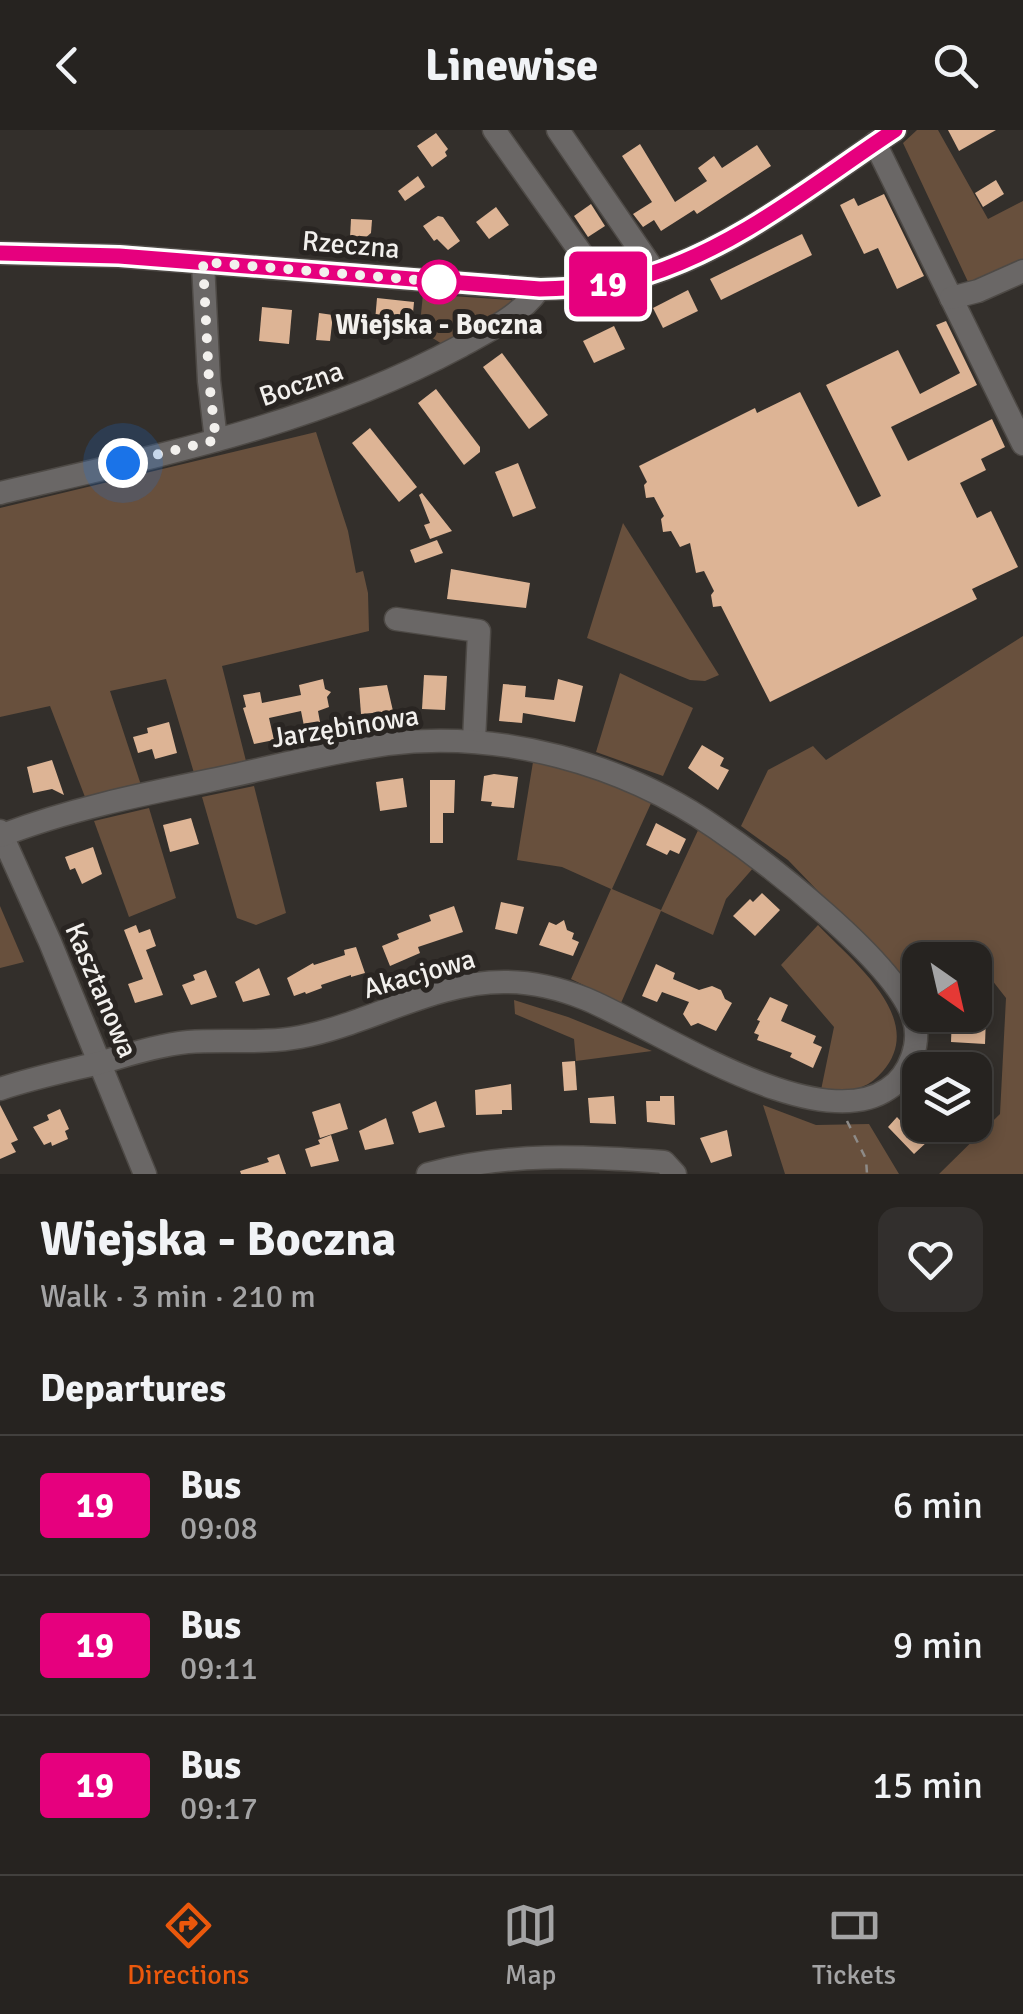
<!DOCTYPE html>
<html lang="en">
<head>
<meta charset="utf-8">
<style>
  body { margin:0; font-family:Signika,sans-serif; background:#322f2d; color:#f1f3f6; height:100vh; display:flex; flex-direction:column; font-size:38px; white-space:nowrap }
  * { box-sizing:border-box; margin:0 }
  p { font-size:32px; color:#a4a4a5 }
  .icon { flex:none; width:55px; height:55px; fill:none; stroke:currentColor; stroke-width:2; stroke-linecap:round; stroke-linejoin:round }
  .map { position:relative; height:1044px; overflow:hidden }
  .sheet { display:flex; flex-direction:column; background:#262320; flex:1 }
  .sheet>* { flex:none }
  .badge { padding:0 20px; border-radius:8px; font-size:35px; line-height:65px }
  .needle { width:65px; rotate:146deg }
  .buttons { position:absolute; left:902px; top:812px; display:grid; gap:20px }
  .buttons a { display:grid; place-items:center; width:90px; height:90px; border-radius:20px; background:#262320; box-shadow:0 5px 15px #0003,0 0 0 2px #42403e; font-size:50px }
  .you { position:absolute; width:50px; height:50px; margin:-25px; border:8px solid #fff; border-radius:50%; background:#1a73e8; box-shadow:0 0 0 15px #1a73e833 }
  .map>.badge { position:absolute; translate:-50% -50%; box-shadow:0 0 0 5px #fff }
  h2 { padding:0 40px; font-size:38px; line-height:90px }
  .round { display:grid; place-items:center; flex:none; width:105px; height:105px; border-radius:20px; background:#322f2d }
  .headline { display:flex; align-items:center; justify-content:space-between; height:170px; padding:0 40px }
  h1 { font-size:48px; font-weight:800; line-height:75px }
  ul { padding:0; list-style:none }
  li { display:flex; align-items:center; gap:30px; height:140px; padding:0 40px; border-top:2px solid #42403e }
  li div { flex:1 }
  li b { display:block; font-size:38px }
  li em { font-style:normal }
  li .badge { min-width:110px; font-weight:700; text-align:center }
  header { display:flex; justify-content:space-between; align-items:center; height:130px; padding:0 40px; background:#262320; font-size:45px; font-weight:800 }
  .tab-bar { display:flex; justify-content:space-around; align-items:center; height:140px; border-top:2px solid #42403e; background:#262320; font-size:28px; color:#a4a4a5 }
  .tab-bar a { display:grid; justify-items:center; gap:5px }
  .tab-bar .on { color:#ea580c }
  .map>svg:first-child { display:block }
</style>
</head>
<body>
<header><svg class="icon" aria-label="back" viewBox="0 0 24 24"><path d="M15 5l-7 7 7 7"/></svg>Linewise<svg class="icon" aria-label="search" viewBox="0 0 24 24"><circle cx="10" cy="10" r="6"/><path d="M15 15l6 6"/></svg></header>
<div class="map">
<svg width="1023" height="1044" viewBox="0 0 1023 1044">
  <rect width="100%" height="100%" fill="#332f2b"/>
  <!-- green -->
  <g fill="#68503d">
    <polygon points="917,0 938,0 988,89 1023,71 1023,138 969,154 903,13"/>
    <polygon points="423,164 511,170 513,180 442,214 431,207 420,194"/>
    <polygon points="316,302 348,401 356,443 363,441 368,463 369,501 222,536 246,631 194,643 166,549 110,561 141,655 85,667 50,576 0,587 0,378"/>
    <polygon points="623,393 719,545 705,551 690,550 587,508"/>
    <polygon points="1023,506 1023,1044 939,1044 1000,984 1006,868 988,845 975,852 975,830 920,830 920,867 788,730 741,696 768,640 813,616 826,630"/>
    <polygon points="620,543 693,578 663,646 596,622"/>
    <polygon points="533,632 591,646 653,669 612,759 661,780 700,696 755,736 726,769 713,805 661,781 621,873 571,849 611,759 562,737 517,730"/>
    <polygon points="254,656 286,783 256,795 237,788 202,667"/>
    <polygon points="149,678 176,768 129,787 94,691"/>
    <polygon points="0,776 24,832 0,838"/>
    <path d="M818,795C851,830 928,889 883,941C866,961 847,963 821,960L834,897L781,835Z"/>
    <polygon points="514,870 568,887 652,921 576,931 574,909 515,884"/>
    <polygon points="763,975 816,995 869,994 899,1044 785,1044"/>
  </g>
  <!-- building -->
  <g fill="#ddb495">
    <polygon points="948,0 996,0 959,21"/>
    <polygon points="436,3 448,19 445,22 447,26 432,37 417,16"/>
    <polygon points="640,14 675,72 707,51 698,38 714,26 722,38 757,15 771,36 697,84 694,80 661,101 654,90 643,97 633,84 652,72 622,26"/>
    <polygon points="418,46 425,57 405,71 398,61"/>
    <polygon points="996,50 1004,64 983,77 975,63"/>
    <polygon points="884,64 924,146 897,159 878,118 864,124 840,75 854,68 858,76"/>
    <polygon points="591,74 605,96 588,107 574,86"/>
    <polygon points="496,77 509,95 489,109 476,92"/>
    <polygon points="438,86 443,87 460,111 448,120 437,109 434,111 423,96"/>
    <polygon points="351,89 372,90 371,103 364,109 350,108"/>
    <polygon points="802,104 812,125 721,170 710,149"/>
    <polygon points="688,160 698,181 663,198 653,178"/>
    <polygon points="377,168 414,172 412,194 375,191"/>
    <polygon points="262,177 292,180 289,214 259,211"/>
    <polygon points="319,183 333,185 330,211 316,210"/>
    <polygon points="946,191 977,255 891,297 908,331 992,289 1005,317 981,329 986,340 960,353 977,388 991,381 1018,437 972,459 977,469 770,572 721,476 713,477 711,465 714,461 704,441 696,443 690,413 680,417 671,401 663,402 661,389 664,386 654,367 646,368 644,355 647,352 639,336 755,278 757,283 800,262 858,377 881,366 826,255 898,220 920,264 960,243 936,195"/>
    <polygon points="614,196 625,219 594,233 583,211"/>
    <polygon points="502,223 548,285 529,299 483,237"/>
    <polygon points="436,259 480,317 480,322 464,335 418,273"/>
    <polygon points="370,298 417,357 399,372 352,313"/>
    <polygon points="518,333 536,378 513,387 495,342"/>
    <polygon points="422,363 452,401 430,409 424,395 430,393 419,365"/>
    <polygon points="437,410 443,423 415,433 410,420"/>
    <polygon points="451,439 530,453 526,478 447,469"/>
    <polygon points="424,545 447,546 445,580 422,579"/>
    <polygon points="323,549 325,559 331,562 327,567 329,577 318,581 320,592 304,596 301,581 269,588 274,610 254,614 243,578 246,577 243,565 260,562 262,573 301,565 299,555"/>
    <polygon points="558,549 583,556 575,592 523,583 522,593 499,591 503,554 526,556 525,567 554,570"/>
    <polygon points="387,555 393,581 361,584 359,558"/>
    <polygon points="169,592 177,623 155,629 152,619 138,623 133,607 148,603 147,598"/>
    <polygon points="702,615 724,628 720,636 729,640 718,660 688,638"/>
    <polygon points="52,630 64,665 52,659 33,663 27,637"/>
    <polygon points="494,644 518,647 514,678 491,676 492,672 481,671 484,646"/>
    <polygon points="403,648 407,677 380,681 376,652"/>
    <polygon points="430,650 455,650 454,683 443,683 443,713 430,713"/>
    <polygon points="191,688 199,714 170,722 163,695"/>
    <polygon points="656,693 686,709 679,724 670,720 667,725 646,715"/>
    <polygon points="93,717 102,744 82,754 75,738 70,740 65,727"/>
    <polygon points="762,763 780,780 755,806 733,786 750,769 753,772"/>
    <polygon points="501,772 524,777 517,804 495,799"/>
    <polygon points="454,776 463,802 418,817 420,823 390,836 382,816 399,809 397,804 431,791 429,785"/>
    <polygon points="564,790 567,800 574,803 572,809 579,812 573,826 539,815 549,792 556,795"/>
    <polygon points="136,795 139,803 150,799 156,816 146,820 163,865 135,873 128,854 143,849 124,800"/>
    <polygon points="356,817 365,843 351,847 351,845 321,855 322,858 306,864 305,862 294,866 287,848 313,833 314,835 345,825 344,820"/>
    <polygon points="656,834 675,843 673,849 699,860 712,856 721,860 725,869 732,873 716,901 698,893 691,896 683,884 689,872 662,862 657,872 642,866"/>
    <polygon points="259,838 270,865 243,872 235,852"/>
    <polygon points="206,840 217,867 191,875 182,855 195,850 193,845"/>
    <polygon points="770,867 788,875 781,891 816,906 813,913 822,917 813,938 790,927 792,923 757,910 759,905 754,903 760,891 757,890"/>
    <polygon points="952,886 986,887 985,914 951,912"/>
    <polygon points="575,931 577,960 564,961 562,932"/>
    <polygon points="511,954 512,980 502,980 502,984 476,985 475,960"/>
    <polygon points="614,966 616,994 590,993 588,968"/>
    <polygon points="660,966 674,966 675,995 647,992 646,971 660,971"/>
    <polygon points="436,971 445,997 419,1003 412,982"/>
    <polygon points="340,973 348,999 320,1008 312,982"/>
    <polygon points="0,975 18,1010 11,1013 16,1022 0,1029"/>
    <polygon points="60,979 69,999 65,1001 68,1009 52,1016 51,1012 44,1015 33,997 49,990 47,985"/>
    <polygon points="897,987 907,998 911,994 928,1011 914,1024 888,997"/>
    <polygon points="386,988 394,1014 365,1020 359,1001"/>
    <polygon points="727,1000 732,1026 711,1033 700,1008"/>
    <polygon points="331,1005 339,1031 311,1037 305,1019 320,1014 318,1010"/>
    <polygon points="279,1024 286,1044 241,1044 240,1041 269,1032 267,1028"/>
  </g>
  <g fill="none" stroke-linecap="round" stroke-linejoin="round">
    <defs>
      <g id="minor">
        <polyline points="494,0 591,137 592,156"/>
        <polyline points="558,0 655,142"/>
        <polyline points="875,13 1023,314"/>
        <path d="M0,123L119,126L539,159C576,158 612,156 647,145C738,117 816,52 895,0"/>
        <polyline points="203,133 209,251 216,310"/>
        <polyline points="951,168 978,161 1023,141"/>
        <path d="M0,363C157,326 316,294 459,217C488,201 520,186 539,159"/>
        <polyline points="396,489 479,501 474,611"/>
        <polyline points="0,701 50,812 145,1044"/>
        <path d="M0,706C69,679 144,664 217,649C273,637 330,622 387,614C501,600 622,633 716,698C766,732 894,831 913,887C922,912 910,945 888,959C816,1008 656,898 586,869C561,859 533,852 506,852C435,851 369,894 300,907C263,914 226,909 188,912C158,915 128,925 99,933C66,941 32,948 0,959"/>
        <path d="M428,1044C507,1022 584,1026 664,1032L675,1044"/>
      </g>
    </defs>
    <!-- minor casing -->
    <use href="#minor" stroke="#4e4a46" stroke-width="25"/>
    <!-- path -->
    <polyline stroke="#8e8b88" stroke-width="2.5" stroke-dasharray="8 8" stroke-linecap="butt" points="847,991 866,1029 867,1044"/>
    <!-- minor -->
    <use href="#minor" stroke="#6a6766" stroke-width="22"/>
  </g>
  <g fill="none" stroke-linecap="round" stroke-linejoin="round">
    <defs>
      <path id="line" d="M0,123L119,126L540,159C576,158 612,156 647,145C739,116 816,52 895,0"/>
    </defs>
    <!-- line casing -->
    <use href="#line" stroke="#fff" stroke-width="22"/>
    <!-- line -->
    <use href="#line" stroke="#e6007e" stroke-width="15"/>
    <!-- walk -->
    <polyline stroke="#f2f0ed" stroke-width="10" stroke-dasharray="0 18" points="123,333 216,310 209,251 203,132 442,152 439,152"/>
  </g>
  <!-- markers -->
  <circle fill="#fff" stroke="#e6007e" stroke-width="5" cx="439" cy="152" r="20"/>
  <g text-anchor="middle" stroke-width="10" stroke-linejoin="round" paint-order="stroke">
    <!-- street labels -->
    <g font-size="28" fill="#f2f0ed" stroke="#292522">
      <text transform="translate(351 114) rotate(5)" y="10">Rzeczna</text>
      <text transform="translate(301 253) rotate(-19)" y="10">Boczna</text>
      <text transform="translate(345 596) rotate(-9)" y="10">Jarzębinowa</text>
      <text transform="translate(419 843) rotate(-16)" y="10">Akacjowa</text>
      <text transform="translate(102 860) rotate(67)" y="10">Kasztanowa</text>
    </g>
    <!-- stop labels -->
    <g font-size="28" font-weight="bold" fill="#f2f0ed" stroke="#292522">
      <text x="439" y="204">Wiejska - Boczna</text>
    </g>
  </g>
</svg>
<div class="buttons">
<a><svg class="needle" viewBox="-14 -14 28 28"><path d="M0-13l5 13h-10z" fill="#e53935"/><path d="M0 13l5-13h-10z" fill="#a4a4a5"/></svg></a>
<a><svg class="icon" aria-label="layers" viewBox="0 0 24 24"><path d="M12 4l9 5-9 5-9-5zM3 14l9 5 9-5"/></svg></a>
</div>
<div class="you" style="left:123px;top:333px"></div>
<b class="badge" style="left:608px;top:154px;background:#e6007e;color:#fff">19</b>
</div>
<section class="sheet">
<div class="headline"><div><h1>Wiejska - Boczna</h1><p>Walk · 3 min · 210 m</p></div><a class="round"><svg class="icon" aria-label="heart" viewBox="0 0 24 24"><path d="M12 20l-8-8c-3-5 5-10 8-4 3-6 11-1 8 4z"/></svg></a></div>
<h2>Departures</h2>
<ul>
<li><span class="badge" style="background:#e6007e;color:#fff">19</span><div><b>Bus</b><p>09:08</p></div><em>6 min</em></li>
<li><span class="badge" style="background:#e6007e;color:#fff">19</span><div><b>Bus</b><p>09:11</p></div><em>9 min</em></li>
<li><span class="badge" style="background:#e6007e;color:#fff">19</span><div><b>Bus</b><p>09:17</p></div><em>15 min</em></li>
</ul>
</section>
<nav class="tab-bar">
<a class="on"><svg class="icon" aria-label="directions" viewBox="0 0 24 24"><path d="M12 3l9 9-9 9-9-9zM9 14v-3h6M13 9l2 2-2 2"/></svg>Directions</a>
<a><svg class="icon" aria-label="map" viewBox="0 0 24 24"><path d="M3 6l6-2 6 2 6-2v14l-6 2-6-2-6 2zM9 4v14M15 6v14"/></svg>Map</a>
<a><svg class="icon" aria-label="tickets" viewBox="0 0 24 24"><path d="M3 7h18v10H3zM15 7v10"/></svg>Tickets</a>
</nav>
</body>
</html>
